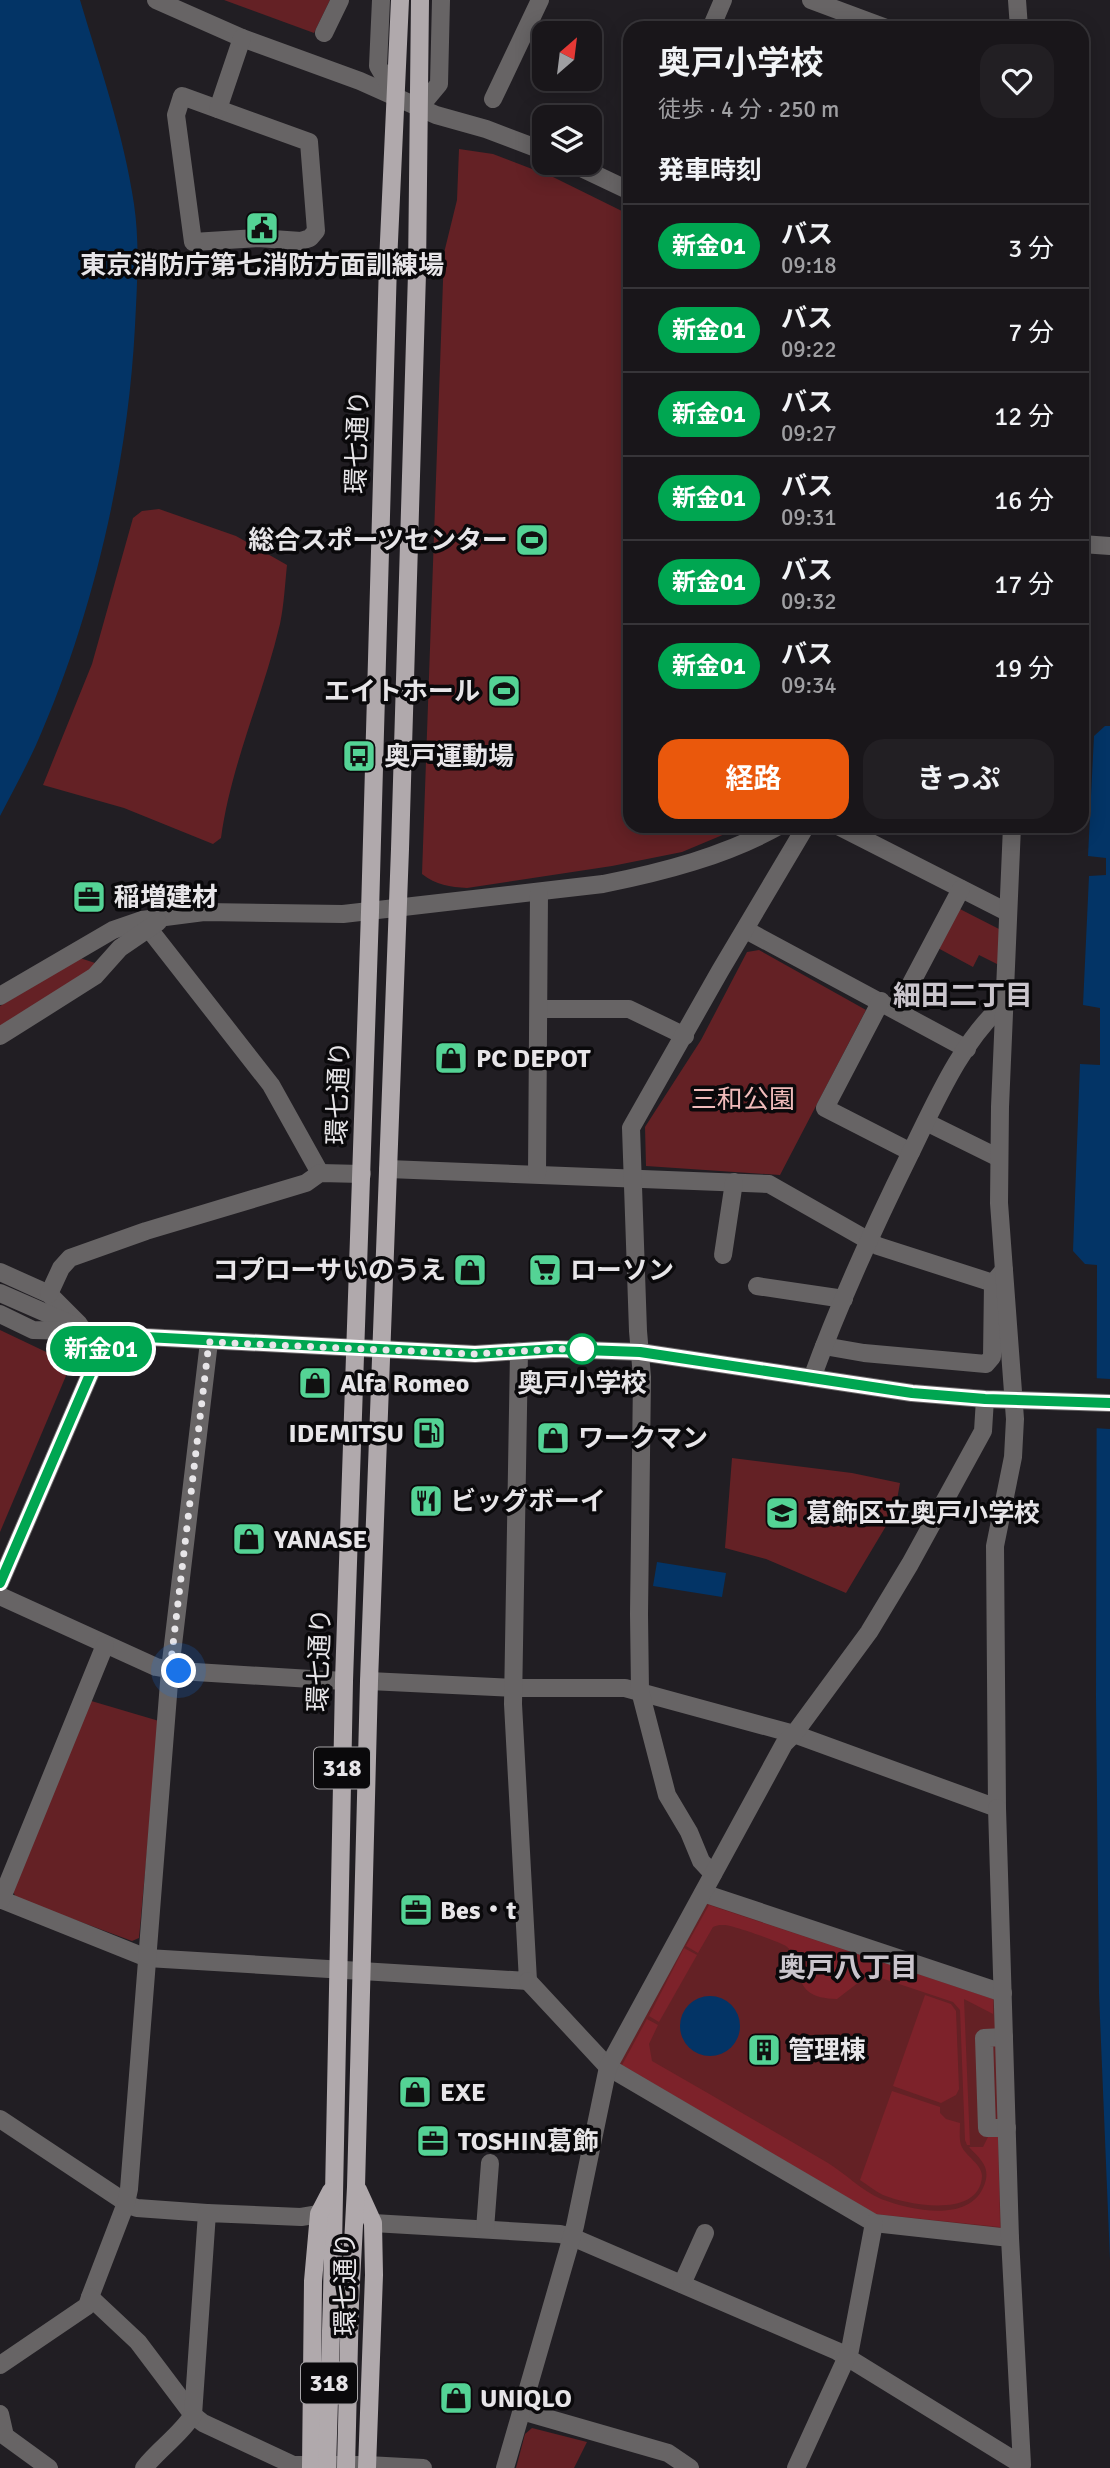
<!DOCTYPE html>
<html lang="ja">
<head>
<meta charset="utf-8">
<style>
  body { margin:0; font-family:Signika,"Noto Sans JP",sans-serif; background:#221f23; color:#f1f3f6; height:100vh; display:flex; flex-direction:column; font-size:26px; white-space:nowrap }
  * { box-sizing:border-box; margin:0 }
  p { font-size:23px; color:#9f9fa2 }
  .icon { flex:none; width:38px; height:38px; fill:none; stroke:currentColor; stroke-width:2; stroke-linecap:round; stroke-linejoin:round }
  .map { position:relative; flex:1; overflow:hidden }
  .sheet { position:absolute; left:623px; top:21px; width:466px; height:812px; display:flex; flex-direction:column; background:#19161a; border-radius:21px; box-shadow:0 4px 18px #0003,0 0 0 2px #373539 }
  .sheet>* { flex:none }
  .badge { padding:0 14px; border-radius:23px; font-size:24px; line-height:46px }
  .needle { width:46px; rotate:28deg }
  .fabs { position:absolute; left:532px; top:21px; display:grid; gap:14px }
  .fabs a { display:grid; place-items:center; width:70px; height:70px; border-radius:14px; background:#19161a; box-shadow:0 4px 18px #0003,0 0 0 2px #373539; font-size:35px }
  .you { position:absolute; width:35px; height:35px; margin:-18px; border:5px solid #fff; border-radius:50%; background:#1a73e8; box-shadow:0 0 0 10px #1a73e833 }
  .map>.badge { position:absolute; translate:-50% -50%; box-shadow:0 0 0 4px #fff }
  h2 { padding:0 35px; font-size:26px; line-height:63px }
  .round { display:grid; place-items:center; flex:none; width:74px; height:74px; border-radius:21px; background:#221f23 }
  .summary { display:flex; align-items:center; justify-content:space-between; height:119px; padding:0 35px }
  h1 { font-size:33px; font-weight:700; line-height:52px }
  .primary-button { display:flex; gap:14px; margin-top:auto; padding:14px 35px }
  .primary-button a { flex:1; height:80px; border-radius:21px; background:#ea580c; color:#fff; font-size:28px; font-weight:700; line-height:80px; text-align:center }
  .primary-button a+a { background:#221f23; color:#f1f3f6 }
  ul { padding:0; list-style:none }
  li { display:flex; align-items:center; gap:21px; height:84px; padding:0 35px; border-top:2px solid #373539 }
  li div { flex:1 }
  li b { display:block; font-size:26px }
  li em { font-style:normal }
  li .badge { min-width:77px; font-weight:700; text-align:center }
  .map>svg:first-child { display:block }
</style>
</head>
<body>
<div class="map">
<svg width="1110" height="2468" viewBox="0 0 1110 2468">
  <rect width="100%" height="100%" fill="#211e23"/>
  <!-- green -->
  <g fill="#642125">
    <polygon points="224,0 330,0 314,33"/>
    <path d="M459,149L493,154L553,177L630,215V826H744L682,852L612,866L467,888C450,887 436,885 422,874L444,253L457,200Z"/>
    <path d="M159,509L236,536L287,565C285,584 284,605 280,624C263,696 231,764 221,838L213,844L124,808L43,785L92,664L133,518L142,511Z"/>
    <polygon points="956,907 999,929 999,965 979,955 973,967 936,947"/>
    <polygon points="759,950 866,1010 780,1175 646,1166 645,1127 701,1040 747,952"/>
    <polygon points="80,958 95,963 96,966 0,1029 0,1006"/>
    <polygon points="0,1330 63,1360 68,1371 0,1532"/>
    <polygon points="732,1458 852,1473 900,1483 895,1511 846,1593 766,1559 725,1548"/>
    <polygon points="88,1700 159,1721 139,1938 132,1941 16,1898 12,1889"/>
    <polygon points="706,1897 999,1995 1007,2234 876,2216 615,2067"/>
    <polygon points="532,2428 587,2442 574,2468 516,2468 525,2434"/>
  </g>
  <!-- forest -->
  <g fill="#7d222a">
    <path d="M709,1905L993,1999V2014L964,1999L970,2145H967L965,2140L960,2010L953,2002L878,1977L863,1979L837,1999C785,1998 808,1963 786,1946C780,1942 732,1925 724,1925C718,1925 719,1925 713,1927L698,1953L686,1946Z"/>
    <polygon points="684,1948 697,1955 659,2022 649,2016"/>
    <polygon points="925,1995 951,2004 956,2011 959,2089 956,2095 941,2103 893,2086"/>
    <path d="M647,2019L658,2025L649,2044L652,2061C711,2095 770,2129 828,2163C846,2174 862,2191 881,2199C910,2210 967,2223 983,2188C992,2168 982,2161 969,2147H983L989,2135L998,2134L1000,2227L875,2214L622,2065Z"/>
    <path d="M892,2091L940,2107V2113L946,2119L960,2123C960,2130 959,2138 961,2145C965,2156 982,2164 982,2176C980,2219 908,2205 883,2195C875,2191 868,2185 860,2180Z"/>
  </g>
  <!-- water -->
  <g fill="#033466">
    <path d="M0,0H80C100,67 124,135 134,204C140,245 137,285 135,326C128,465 93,617 36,745C25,769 12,793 0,816Z"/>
    <polygon points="1105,726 1110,726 1110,2260 1099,1994 1096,1698 1097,1265 1085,1264 1073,1251 1080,1064 1100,1065 1100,1008 1083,1005 1089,876 1106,875 1106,858 1088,856 1094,736"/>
    <polygon points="657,1562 726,1573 722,1597 653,1586"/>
    <circle cx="710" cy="2026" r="30"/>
  </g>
  <!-- pier -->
  <polygon fill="#211e23" points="1093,1378 1110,1379 1110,1429 1093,1428"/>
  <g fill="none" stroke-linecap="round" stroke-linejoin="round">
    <!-- minor -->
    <g stroke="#676465" stroke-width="18">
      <polyline points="156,0 242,38 360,81 436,115 486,129 544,151"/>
      <polyline points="381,0 378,66 396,97"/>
      <polyline points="811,0 886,28"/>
      <polyline points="1017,0 1019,28"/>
      <polyline points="711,28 723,0"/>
      <polyline points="324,33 340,0"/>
      <polygon points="182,96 309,142 316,231 310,238 301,241 258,238 193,242 176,115"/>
      <polyline points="493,99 540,0"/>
      <polyline points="419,108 439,84 441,0"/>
      <polyline points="218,109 242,38"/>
      <polyline points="571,163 630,191"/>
      <polyline points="1082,544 1110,546"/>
      <polyline points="838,826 1007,912"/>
      <polyline points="142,920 271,1085 320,1173"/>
      <polyline points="746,930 967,1049"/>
      <path d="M0,996L113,930L142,920L204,912L343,914L603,884C663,872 725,856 779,826"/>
      <polyline points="881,1001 825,1108 911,1152"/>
      <polyline points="539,1009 629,1009 685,1036"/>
      <polyline points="897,1010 961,889"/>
      <polyline points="0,1036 95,976 120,948 158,922"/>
      <polyline points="926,1122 999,1158"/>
      <polyline points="388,1169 769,1184 878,1246 993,1283 1004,1270"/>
      <polyline points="537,1174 539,893"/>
      <polyline points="723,1255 734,1182"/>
      <polyline points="0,1272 49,1294 79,1324"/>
      <polyline points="757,1286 844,1299"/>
      <polyline points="0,1293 87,1331 107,1335 475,1354 556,1349 640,1352 912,1393 985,1399 1110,1403"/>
      <polyline points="49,1294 61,1268 70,1258 146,1231 306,1183 320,1173 362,1174"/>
      <polyline points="0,1314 33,1330 76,1331"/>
      <polyline points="824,1346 864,1353 986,1364 992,1357 993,1283"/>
      <path d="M812,1378C840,1301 874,1227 910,1154C935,1103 962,1039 1006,1002"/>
      <polyline points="0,1583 107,1335"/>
      <polyline points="0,1596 156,1667 179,1671 344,1681"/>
      <polyline points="369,1681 513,1688 625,1688 794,1734 997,1808 995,1546 1013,1457 1015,1419 999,1203 1000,1107 1012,826"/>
      <polyline points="713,1874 701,1861 689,1832 667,1795 640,1691 639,1614 642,1377 638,1331 631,1128 720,971 806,826"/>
      <polyline points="703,1893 1003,1993"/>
      <polyline points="0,1899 147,1958 528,1981 513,1704 519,1351"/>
      <polyline points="1,1900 105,1645"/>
      <polyline points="528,1981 608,2067 874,2223 1010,2238"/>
      <polyline points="1004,2037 984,2038 987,2128 1007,2128"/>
      <polyline points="0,2119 131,2206 137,2208 207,2213"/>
      <polyline points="373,2223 560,2234 572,2237 837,2351 1022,2465 1010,2238 997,1808"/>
      <polyline points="485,2229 490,2163"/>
      <polyline points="682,2284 705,2233"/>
      <polyline points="90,2297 126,2203 129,2189 170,1670 209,1342"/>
      <polyline points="0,2365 87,2306 90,2297 138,2342 193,2415 203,2423 293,2465 367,2465 423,2468"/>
      <polyline points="522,2411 668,2453 690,2468"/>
      <polyline points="0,2414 5,2436 49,2468"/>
      <path d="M144,2468C159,2449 180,2435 193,2415L207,2213L301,2217L319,2214"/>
      <polyline points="505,2468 575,2226 608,2067 784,1744 794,1734 869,1632 910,1564 983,1431 985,1399"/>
      <polyline points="796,2468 850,2350 874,2223"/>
    </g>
    <!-- major -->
    <g stroke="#b0a9ac" stroke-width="18">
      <polyline points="358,2190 373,2223 374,2275 367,2468"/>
      <polyline points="332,2297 344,1681 370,912 388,263 400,0"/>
      <polyline points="350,2301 356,2187 369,1681 400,849 417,273 420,0"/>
      <polyline points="311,2468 313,2281 319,2214 331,2191"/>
    </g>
    <!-- major-bridge -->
    <g stroke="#b0a9ac" stroke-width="18">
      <polyline points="327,2468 332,2297"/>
      <polyline points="346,2468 350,2301"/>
    </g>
  </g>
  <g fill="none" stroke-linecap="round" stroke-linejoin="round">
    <defs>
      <polyline id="line" points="0,1583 107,1335 475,1354 556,1349 640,1352 912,1393 985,1399 1110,1403"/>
    </defs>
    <!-- line casing -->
    <use href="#line" stroke="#fff" stroke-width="16"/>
    <!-- line -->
    <use href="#line" stroke="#00a651" stroke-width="10"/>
    <!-- walk -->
    <polyline stroke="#e7e5e8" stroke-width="7" stroke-dasharray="0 12.6" points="179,1671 170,1670 209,1342 475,1354 556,1349 582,1349"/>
  </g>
  <!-- icons -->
  <defs>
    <symbol id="civic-square" viewBox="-11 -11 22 22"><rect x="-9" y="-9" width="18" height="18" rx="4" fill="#54d395" stroke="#0a090b"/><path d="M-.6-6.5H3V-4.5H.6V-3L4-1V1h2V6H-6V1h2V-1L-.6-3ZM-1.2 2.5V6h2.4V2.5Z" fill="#111"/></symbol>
    <symbol id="stadium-square" viewBox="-11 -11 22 22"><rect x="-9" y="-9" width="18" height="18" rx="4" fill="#54d395" stroke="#0a090b"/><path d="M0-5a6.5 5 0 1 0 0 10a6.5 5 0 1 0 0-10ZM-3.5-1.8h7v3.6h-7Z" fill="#111"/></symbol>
    <symbol id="bus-square" viewBox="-11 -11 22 22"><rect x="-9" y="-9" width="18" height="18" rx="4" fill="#54d395" stroke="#0a090b"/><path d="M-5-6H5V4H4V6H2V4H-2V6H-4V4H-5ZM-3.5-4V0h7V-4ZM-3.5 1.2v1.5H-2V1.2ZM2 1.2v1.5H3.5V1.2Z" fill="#111"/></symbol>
    <symbol id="office-square" viewBox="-11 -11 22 22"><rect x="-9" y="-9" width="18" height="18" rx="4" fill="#54d395" stroke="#0a090b"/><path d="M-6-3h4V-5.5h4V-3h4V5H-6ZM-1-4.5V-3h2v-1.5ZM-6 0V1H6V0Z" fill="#111"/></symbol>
    <symbol id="shop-square" viewBox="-11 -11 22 22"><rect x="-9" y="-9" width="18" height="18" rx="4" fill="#54d395" stroke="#0a090b"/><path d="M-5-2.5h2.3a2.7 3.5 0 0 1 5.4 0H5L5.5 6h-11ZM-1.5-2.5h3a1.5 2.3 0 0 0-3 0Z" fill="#111"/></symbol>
    <symbol id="supermarket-square" viewBox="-11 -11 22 22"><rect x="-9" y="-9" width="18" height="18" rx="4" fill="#54d395" stroke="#0a090b"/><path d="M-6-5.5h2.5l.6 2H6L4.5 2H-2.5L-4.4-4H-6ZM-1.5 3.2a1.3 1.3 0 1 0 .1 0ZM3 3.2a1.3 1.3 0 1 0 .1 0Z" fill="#111"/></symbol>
    <symbol id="fuel-square" viewBox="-11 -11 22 22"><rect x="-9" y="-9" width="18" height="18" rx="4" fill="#54d395" stroke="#0a090b"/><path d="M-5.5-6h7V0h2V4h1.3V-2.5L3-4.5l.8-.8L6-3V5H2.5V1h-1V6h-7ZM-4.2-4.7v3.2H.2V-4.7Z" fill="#111"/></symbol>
    <symbol id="restaurant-square" viewBox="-11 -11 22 22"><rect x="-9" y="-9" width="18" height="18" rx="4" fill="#54d395" stroke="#0a090b"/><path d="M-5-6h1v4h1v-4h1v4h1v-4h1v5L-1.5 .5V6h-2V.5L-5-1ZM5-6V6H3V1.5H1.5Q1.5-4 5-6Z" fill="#111"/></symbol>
    <symbol id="school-square" viewBox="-11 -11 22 22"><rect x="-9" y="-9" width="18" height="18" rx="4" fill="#54d395" stroke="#0a090b"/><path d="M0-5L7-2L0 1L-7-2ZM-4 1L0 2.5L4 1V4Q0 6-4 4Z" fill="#111"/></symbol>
    <symbol id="building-square" viewBox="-11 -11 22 22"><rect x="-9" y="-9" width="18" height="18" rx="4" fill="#54d395" stroke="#0a090b"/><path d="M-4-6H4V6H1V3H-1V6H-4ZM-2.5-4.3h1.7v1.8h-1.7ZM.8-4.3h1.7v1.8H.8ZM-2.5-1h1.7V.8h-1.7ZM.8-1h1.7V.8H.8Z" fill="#111"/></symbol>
  </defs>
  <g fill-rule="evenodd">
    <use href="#civic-square" x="243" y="209" width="38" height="38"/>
    <use href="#stadium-square" x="513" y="521" width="38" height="38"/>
    <use href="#stadium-square" x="485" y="672" width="38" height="38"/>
    <use href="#bus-square" x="340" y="737" width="38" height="38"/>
    <use href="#office-square" x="70" y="878" width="38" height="38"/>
    <use href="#shop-square" x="432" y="1039" width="38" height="38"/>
    <use href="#shop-square" x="451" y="1251" width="38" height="38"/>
    <use href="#supermarket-square" x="526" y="1251" width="38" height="38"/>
    <use href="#shop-square" x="296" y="1364" width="38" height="38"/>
    <use href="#fuel-square" x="410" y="1414" width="38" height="38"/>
    <use href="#shop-square" x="534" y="1419" width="38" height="38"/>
    <use href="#restaurant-square" x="407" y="1482" width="38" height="38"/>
    <use href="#school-square" x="763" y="1494" width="38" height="38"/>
    <use href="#shop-square" x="230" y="1520" width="38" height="38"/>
    <use href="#office-square" x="397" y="1891" width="38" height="38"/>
    <use href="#building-square" x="745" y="2031" width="38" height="38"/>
    <use href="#shop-square" x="396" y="2073" width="38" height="38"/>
    <use href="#office-square" x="414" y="2122" width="38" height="38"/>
    <use href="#shop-square" x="437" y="2379" width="38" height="38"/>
  </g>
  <!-- markers -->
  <circle fill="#fff" stroke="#00a651" stroke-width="3.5" cx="582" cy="1349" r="14"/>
  <g text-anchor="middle" stroke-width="7" stroke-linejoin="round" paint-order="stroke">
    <!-- shield labels -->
    <g fill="#0a090b" stroke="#a5a3a6" stroke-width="2">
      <rect x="314" y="1747.5" width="56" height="41" rx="5"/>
      <rect x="301" y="2362.5" width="56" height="41" rx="5"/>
    </g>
    <g font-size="24" font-weight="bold" fill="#e7e5e8">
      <text x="342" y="1776">318</text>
      <text x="329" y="2391">318</text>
    </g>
    <!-- poi labels -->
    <g font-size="26" font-weight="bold" fill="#e7e5e8" stroke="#0a090b" text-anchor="start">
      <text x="262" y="274" text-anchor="middle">東京消防庁第七消防方面訓練場</text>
      <text x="508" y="549" text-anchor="end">総合スポーツセンター</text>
      <text x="480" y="700" text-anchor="end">エイトホール</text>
      <text x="384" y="765">奥戸運動場</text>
      <text x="114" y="906">稲増建材</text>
      <text x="476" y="1067">PC DEPOT</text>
      <text x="446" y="1279" text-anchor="end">コプローサいのうえ</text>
      <text x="570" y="1279">ローソン</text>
      <text x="340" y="1392">Alfa Romeo</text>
      <text x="404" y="1442" text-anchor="end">IDEMITSU</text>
      <text x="578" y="1447">ワークマン</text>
      <text x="450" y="1510">ビッグボーイ</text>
      <text x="806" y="1522">葛飾区立奥戸小学校</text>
      <text x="274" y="1548">YANASE</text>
      <text x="440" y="1919">Bes・t</text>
      <text x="788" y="2059">管理棟</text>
      <text x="440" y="2101">EXE</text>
      <text x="458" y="2150">TOSHIN葛飾</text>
      <text x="480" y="2407">UNIQLO</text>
    </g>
    <!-- street labels -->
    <g font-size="26" fill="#e7e5e8" stroke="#0a090b">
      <text transform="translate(357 442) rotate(-88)" y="9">環七通り</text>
      <text transform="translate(338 1093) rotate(-88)" y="9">環七通り</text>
      <text transform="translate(319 1660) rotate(-88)" y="9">環七通り</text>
      <text transform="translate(345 2284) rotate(-90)" y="9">環七通り</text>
    </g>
    <!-- park labels -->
    <g font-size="26" fill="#f0bbba" stroke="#0a090b">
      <text x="743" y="1108">三和公園</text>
    </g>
    <!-- stop labels -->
    <g font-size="26" font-weight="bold" fill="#e7e5e8" stroke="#0a090b">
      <text x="582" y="1392">奥戸小学校</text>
    </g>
    <!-- neighbourhood labels -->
    <g font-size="28" font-weight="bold" fill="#cac5cc" stroke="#0a090b">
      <text x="963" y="1005">細田二丁目</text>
      <text x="848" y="1977">奥戸八丁目</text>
    </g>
  </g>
</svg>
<div class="fabs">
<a><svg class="needle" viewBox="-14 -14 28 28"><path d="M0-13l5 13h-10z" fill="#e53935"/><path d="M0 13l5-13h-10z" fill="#9f9fa2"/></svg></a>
<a><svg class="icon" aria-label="layers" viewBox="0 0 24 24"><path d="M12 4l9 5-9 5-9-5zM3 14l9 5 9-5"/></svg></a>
</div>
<div class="you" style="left:179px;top:1671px"></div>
<b class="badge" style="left:101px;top:1349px;background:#00a651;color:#fff">新金01</b>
<section class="sheet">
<div class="summary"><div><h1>奥戸小学校</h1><p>徒歩 · 4 分 · 250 m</p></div><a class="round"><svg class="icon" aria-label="heart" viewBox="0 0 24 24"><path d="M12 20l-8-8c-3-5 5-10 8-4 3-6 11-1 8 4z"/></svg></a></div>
<h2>発車時刻</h2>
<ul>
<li><span class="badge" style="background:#00a651;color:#fff">新金01</span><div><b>バス</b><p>09:18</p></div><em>3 分</em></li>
<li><span class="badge" style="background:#00a651;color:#fff">新金01</span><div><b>バス</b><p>09:22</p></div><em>7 分</em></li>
<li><span class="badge" style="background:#00a651;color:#fff">新金01</span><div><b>バス</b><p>09:27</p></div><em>12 分</em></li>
<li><span class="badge" style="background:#00a651;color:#fff">新金01</span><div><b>バス</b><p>09:31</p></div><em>16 分</em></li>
<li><span class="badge" style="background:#00a651;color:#fff">新金01</span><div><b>バス</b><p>09:32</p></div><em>17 分</em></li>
<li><span class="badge" style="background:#00a651;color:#fff">新金01</span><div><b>バス</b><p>09:34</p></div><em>19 分</em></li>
</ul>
<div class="primary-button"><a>経路</a><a>きっぷ</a></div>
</section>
</div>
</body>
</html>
